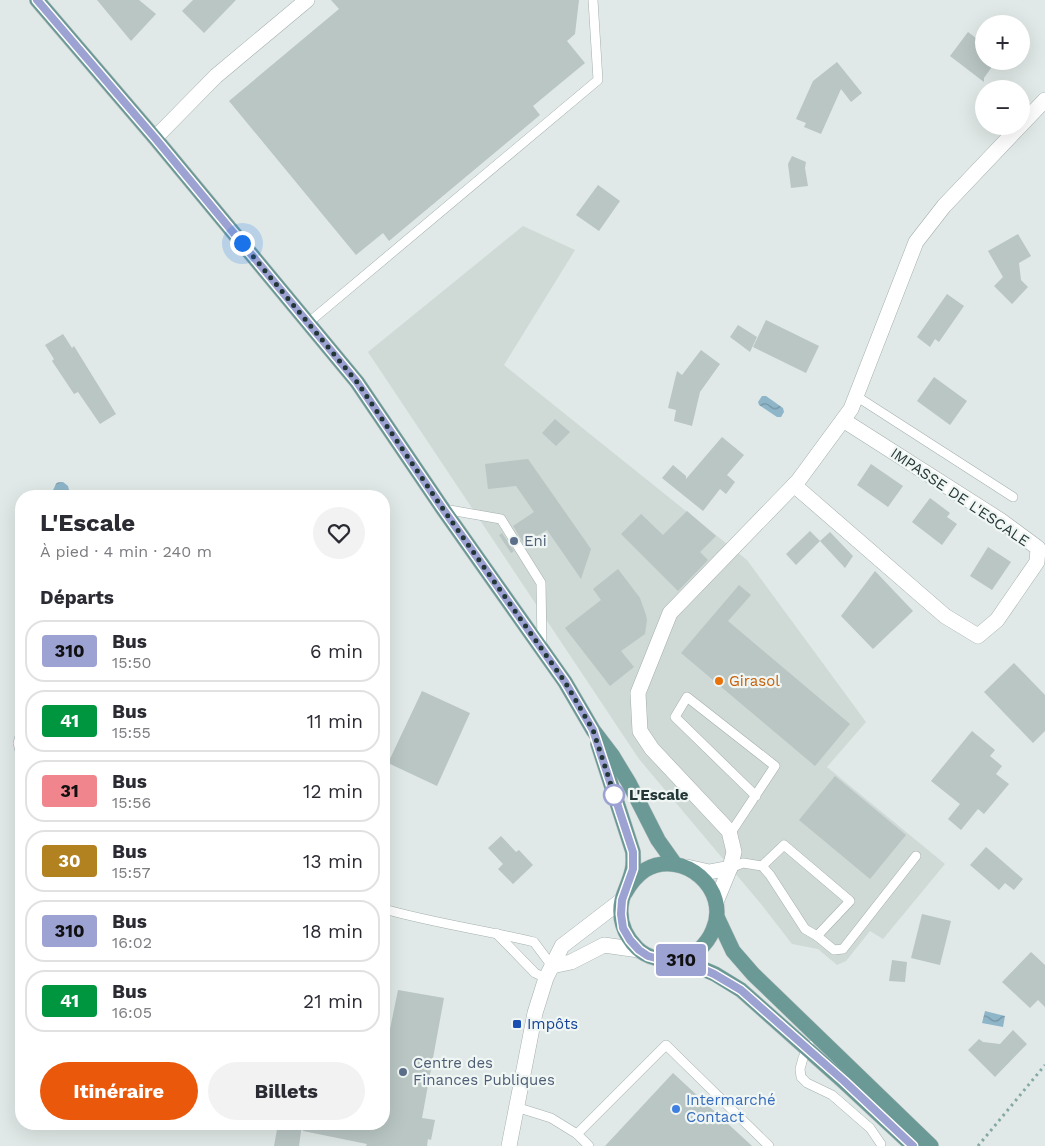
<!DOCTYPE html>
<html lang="fr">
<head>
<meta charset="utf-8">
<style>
  body { margin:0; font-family:"Work Sans",sans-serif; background:#f2f2f3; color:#2b2b33; height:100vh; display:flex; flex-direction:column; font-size:19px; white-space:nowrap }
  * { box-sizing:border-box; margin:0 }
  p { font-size:16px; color:#7c7c81 }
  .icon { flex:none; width:28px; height:28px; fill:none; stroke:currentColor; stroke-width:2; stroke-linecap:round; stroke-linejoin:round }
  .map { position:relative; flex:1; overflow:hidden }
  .side { position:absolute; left:15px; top:490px; width:375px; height:640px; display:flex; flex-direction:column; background:#fff; border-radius:20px; box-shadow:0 5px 20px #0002 }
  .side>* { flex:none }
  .badge { padding:0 10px; border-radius:4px; font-size:18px; line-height:32px }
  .controls { position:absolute; left:975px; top:15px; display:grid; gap:10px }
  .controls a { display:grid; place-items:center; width:55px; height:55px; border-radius:50%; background:#fff; box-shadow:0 5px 20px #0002; font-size:25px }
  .you { position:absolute; width:25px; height:25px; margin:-12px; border:4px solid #fff; border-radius:50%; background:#1a73e8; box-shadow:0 0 0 8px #1a73e833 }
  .map>.badge { position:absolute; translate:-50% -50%; box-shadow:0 0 0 2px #fff }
  h2 { padding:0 25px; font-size:19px; line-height:45px }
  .round { display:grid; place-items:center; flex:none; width:52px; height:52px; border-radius:26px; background:#f2f2f3 }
  .head { display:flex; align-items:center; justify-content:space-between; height:85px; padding:0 25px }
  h1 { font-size:24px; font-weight:700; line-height:38px }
  .primary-button { display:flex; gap:10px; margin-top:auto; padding:10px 25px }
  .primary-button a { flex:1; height:58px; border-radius:30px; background:#ea580c; color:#fff; font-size:20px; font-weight:700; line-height:58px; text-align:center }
  .primary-button a+a { background:#f2f2f3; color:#2b2b33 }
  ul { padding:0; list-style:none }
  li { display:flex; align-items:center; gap:15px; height:62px; margin:0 10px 8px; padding:0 15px; border:2px solid #e1e1e2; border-radius:20px }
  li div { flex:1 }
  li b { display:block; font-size:19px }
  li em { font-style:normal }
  li .badge { min-width:55px; font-weight:700; text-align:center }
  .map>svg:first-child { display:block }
</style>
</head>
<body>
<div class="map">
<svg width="1045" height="1146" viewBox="0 0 1045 1146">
  <defs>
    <pattern id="water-waves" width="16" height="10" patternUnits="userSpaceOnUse" patternTransform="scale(1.25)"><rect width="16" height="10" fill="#8eb5c8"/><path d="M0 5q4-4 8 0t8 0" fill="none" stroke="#7494a3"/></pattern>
  </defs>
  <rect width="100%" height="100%" fill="#e0e9e7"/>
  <!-- built -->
  <polygon fill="#cfd9d6" points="523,226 575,250 504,365 747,560 866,722 827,767 945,864 883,939 870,931 846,961 837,965 818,949 792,944 761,904 639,759 368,352"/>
  <!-- water -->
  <g fill="url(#water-waves)">
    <polygon points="762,396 766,396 783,408 784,412 781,417 777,417 759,405 758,402"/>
    <path d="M60,482H63L68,486L69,490L66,496H47C49,495 52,492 53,490C56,486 54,483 60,482Z"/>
    <polygon points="985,1011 1005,1016 1003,1027 982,1023"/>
  </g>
  <!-- building -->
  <g fill="#b9c6c3">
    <polygon points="97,0 139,0 156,14 131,41"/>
    <polygon points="193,0 236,0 204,33 182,11"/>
    <polygon points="331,0 579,0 575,34 567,41 585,63 533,106 540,115 389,241 383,233 356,255 229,101 339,9"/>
    <polygon points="968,32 984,44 984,61 996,61 984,78 984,82 950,56"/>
    <polygon points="837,62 862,93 851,102 841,89 821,134 804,127 806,123 796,119 813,81"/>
    <polygon points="792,156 806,162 805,168 808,186 791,188 788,164"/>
    <polygon points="598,185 620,201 599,231 576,215"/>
    <polygon points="1018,234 1031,256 1019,263 1021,280 1028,287 1012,304 994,286 1003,277 988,251"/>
    <polygon points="947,294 964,306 939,342 935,339 930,347 917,337"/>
    <polygon points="766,320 819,346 806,373 753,347"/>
    <polygon points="738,325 757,337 750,352 730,337"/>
    <polygon points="63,334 72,348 74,346 116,414 100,424 78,392 74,394 52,361 54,359 45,345"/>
    <polygon points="701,350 720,364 700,392 692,426 674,421 676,410 668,408 677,371 682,375"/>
    <polygon points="934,377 967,401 950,425 917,401"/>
    <polygon points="555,419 570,432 556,446 542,433"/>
    <polygon points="722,437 744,455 727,475 735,482 726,494 720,489 703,511 662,478 673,465 686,476 686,479"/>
    <polygon points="528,459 591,549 581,579 547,530 524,544 513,526 534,512 516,486 488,489 485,464"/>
    <polygon points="871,464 903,486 888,507 857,485"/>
    <polygon points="930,498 950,513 947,517 957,524 942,545 912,522"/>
    <polygon points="687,511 716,536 700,552 708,560 678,591 621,534 641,514 663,535"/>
    <polygon points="810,531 820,541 796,565 786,554"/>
    <polygon points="830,532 853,556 845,568 820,541"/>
    <polygon points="502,533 514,551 511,553 499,535"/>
    <polygon points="988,547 1011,562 992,590 970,576"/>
    <polygon points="618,569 640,598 646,615 647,620 645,634 621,651 634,667 610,686 565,628 601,600 593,589"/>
    <polygon points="875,571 913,611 873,649 841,616"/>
    <polygon points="739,585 751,595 728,621 850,724 815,766 681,653"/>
    <polygon points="1014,663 1045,695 1045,731 1033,743 984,692"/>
    <polygon points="422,691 470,713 437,786 388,763"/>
    <polygon points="972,731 995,750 990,756 1002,766 996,774 1009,784 984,814 978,809 961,830 948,819 960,804 931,781"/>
    <polygon points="835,776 906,835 870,879 799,820"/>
    <polygon points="501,836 516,852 519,850 533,865 513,884 498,869 503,864 488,848"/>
    <polygon points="986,847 1023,879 1014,890 1005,883 999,890 970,865"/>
    <polygon points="922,914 951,921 940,965 911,958"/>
    <polygon points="1031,952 1045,965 1045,1007 1038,1000 1030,1008 1002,982"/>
    <polygon points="892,960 907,962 905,982 889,981"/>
    <polygon points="398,990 444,998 422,1118 435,1120 431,1140 428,1139 427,1146 366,1146 367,1144 303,1131 304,1124 384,1124 384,1028 390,1029"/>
    <polygon points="1013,1030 1027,1044 995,1077 968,1050 979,1039 983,1042 1000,1044"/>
    <polygon points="673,1073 752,1146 605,1146"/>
    <polygon points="278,1124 302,1124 299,1146 274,1146"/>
  </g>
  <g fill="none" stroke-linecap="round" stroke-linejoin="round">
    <defs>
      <g id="lane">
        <polyline points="308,323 598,80 593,0"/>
        <polyline points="856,396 1013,497"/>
        <polyline points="444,509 501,519 541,583 542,646"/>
        <polyline points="21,733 18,743 21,755"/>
        <polyline points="730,834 775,766 687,697 675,717 756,796"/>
        <polyline points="730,868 743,863 762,866 770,875 805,929 817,936 850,901 784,845 762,866"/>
        <path d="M384,909C433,923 484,930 534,942L552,966"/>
        <polyline points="496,933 535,973 546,978"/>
        <polyline points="817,936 834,950 843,949 916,856"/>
        <polyline points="809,1045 803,1058 800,1069 801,1077 807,1083 832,1095 870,1128 881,1144"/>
        <polyline points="516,1107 551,1118 577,1134 666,1045 769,1146"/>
        <polyline points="577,1134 589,1146"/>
      </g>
      <g id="street">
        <polyline points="1021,125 1045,100"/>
        <polyline points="155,138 216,76 307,0"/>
        <polyline points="794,485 945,616 978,636 997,620 1037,562 1038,548 1000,520 843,420"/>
        <polyline points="687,867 709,872 730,868 716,902"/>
        <polyline points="730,868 734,852 729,831 652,749 640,731 638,693 670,613 798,481 851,409 916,242 944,206 1020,126"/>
        <polyline points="552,966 571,962 604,945 639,950"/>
        <polyline points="509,1146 535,1013 546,978 562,946 622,900"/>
      </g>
      <g id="primary">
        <polyline points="37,0 155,138 357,382 443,509 565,682 593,730 612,755 629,783 658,840 675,864"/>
        <path d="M598,744L633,852C633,858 634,865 632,871C630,880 625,890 622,900C618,918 624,935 637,948C647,958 663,961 676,960C693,958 707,945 713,930C731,889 683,848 645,870C636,876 630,884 625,893"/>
        <polyline points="717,917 733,951 753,974 931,1146"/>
        <polyline points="680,959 715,974 741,990 843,1081 913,1146"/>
      </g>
    </defs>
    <!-- lane casing -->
    <use href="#lane" stroke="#a4b0ae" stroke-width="10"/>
    <!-- street casing -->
    <use href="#street" stroke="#a4b0ae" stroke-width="16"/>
    <!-- primary casing -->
    <use href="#primary" stroke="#bdc3c3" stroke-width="16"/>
    <!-- path -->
    <polyline stroke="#84a9a4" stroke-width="3" stroke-dasharray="2.5 4" stroke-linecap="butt" points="978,1146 1045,1065"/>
    <!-- lane -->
    <use href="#lane" stroke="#fff" stroke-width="9"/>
    <!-- street -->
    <use href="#street" stroke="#fff" stroke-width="15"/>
    <!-- primary -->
    <use href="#primary" stroke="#6a9996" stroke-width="15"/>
  </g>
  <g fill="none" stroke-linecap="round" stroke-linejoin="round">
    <defs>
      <polyline id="line" points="37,0 155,138 357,382 443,509 565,682 593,730 633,852 633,869 622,900 621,914 623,928 630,940 639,950 648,956 659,959 669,960 680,959 714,974 741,990 844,1081 913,1146"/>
    </defs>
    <!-- line casing -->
    <use href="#line" stroke="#fff" stroke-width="11"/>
    <!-- line -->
    <use href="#line" stroke="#9ca2d2" stroke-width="8"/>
    <!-- walk -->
    <polyline stroke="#233736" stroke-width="5" stroke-dasharray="0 9" points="242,243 357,382 443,509 565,682 593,730 616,800 614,795"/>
  </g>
  <!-- markers -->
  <g fill="#5c6f8a" stroke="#f0f6f4" stroke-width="2">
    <circle cx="514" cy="541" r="5"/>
    <circle cx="403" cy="1072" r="5"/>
  </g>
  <circle fill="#e8710a" stroke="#f0f6f4" stroke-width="2" cx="719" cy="681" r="5"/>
  <circle fill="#fff" stroke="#9ca2d2" stroke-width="2.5" cx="614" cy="795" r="10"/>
  <rect fill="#1a4fb4" stroke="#f0f6f4" stroke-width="2" x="512" y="1019" width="10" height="10" rx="2.5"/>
  <circle fill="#3f7fe0" stroke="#f0f6f4" stroke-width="2" cx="676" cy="1109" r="5"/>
  <g text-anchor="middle" stroke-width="4.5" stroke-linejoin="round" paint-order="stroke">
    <!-- street labels -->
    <g font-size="15" fill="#233736" stroke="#f0f6f4">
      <text transform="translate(960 497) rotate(34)" y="5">IMPASSE DE L'ESCALE</text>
    </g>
    <!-- service labels -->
    <g font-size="15" fill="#4e5e75" stroke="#f0f6f4" text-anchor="start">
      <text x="524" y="546">Eni</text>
      <text x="413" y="1068">Centre des<tspan x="413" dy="17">Finances Publiques</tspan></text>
    </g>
    <!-- food labels -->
    <g font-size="15" fill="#c56008" stroke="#f0f6f4" text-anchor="start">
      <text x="729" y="686">Girasol</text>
    </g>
    <!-- stop labels -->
    <g font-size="15" font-weight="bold" fill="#233736" stroke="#f0f6f4" text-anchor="start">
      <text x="629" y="800">L'Escale</text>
    </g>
    <!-- transit labels -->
    <g font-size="15" fill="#164399" stroke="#f0f6f4" text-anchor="start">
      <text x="527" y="1029">Impôts</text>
    </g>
    <!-- shop labels -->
    <g font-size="15" fill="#366cbe" stroke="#f0f6f4" text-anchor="start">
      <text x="686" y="1105">Intermarché<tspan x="686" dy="17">Contact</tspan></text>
    </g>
  </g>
</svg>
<div class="controls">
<a>+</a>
<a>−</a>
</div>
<div class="you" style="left:242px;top:243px"></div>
<b class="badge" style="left:681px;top:960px;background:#9ca2d2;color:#111">310</b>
<section class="side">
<div class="head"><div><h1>L'Escale</h1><p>À pied · 4 min · 240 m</p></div><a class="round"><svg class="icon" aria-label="heart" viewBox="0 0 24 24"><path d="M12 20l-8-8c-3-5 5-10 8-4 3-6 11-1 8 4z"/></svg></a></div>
<h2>Départs</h2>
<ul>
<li><span class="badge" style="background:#9ca2d2;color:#111">310</span><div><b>Bus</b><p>15:50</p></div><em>6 min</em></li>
<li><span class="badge" style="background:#009640;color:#fff">41</span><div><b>Bus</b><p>15:55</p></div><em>11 min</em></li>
<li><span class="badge" style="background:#f0858d;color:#111">31</span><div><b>Bus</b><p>15:56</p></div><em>12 min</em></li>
<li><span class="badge" style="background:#b28220;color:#fff">30</span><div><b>Bus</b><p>15:57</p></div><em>13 min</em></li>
<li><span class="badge" style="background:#9ca2d2;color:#111">310</span><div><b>Bus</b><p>16:02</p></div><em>18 min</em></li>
<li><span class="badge" style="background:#009640;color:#fff">41</span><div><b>Bus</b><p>16:05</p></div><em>21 min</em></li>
</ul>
<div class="primary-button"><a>Itinéraire</a><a>Billets</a></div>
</section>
</div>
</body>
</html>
